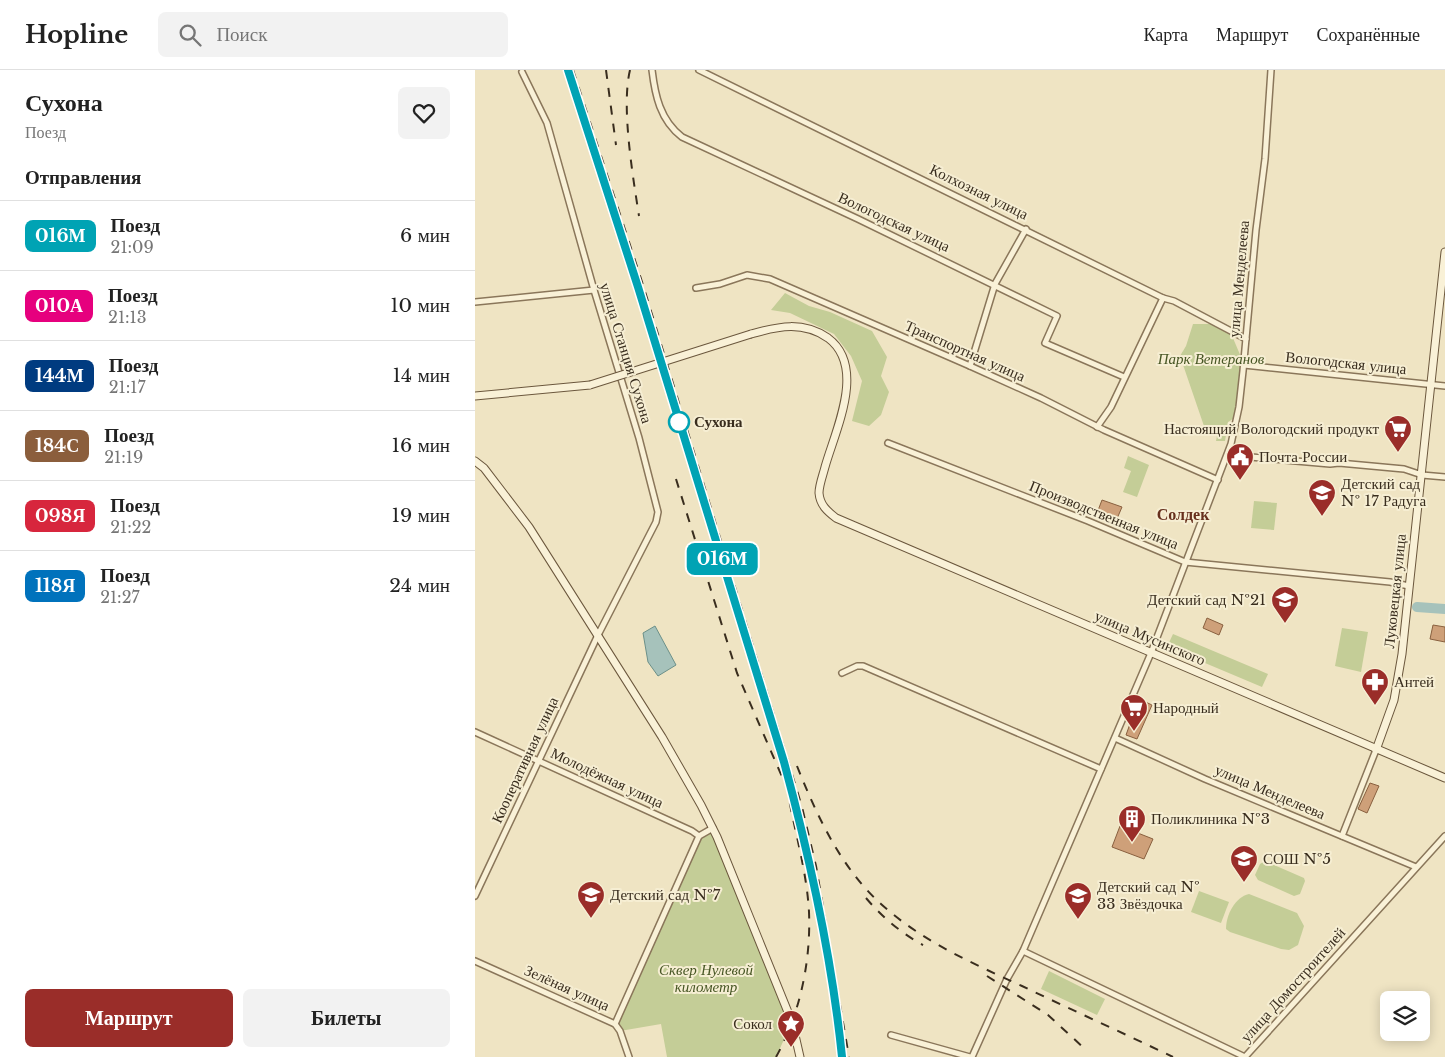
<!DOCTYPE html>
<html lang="ru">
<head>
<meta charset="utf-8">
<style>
  body { margin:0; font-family:"Libre Baskerville",serif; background:#f2f2f2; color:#222; height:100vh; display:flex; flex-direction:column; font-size:19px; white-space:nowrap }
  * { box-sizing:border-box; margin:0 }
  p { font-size:16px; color:#767676 }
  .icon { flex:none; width:28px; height:28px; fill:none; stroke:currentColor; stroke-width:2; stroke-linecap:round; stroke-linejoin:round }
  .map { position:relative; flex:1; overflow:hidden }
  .side { display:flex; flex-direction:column; background:#fff; width:475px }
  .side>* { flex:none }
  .badge { padding:0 10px; border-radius:8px; font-size:18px; line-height:32px }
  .fabs { position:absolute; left:905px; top:921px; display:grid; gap:10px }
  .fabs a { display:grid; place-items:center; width:50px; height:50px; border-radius:8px; background:#fff; box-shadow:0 2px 12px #0003; font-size:25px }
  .map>.badge { position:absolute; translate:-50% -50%; box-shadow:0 0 0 2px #fff }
  h2 { padding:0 25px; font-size:19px; line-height:45px }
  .round { display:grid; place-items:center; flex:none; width:52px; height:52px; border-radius:8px; background:#f2f2f2 }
  .head { display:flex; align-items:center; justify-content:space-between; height:85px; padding:0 25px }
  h1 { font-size:24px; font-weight:800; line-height:38px }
  .cta { display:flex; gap:10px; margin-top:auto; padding:10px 25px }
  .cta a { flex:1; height:58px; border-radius:8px; background:#9a2d29; color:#fff; font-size:20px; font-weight:800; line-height:58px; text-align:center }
  .cta a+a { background:#f2f2f2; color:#222 }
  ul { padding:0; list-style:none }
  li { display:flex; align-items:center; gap:15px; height:70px; padding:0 25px; border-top:1px solid #e0e0e0 }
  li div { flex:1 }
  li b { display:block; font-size:19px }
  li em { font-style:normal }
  li .badge { min-width:55px; font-weight:700; text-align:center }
  header { display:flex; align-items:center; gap:30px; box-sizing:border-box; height:70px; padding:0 25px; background:#fff; border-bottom:1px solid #e0e0e0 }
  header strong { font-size:24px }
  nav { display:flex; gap:28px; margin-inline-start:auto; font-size:18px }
  .search { width:350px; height:45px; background:#f2f2f2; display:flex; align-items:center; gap:12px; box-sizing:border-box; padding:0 18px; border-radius:8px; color:#767676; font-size:19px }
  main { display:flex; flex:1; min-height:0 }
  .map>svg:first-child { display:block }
</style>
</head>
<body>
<header>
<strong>Hopline</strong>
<div class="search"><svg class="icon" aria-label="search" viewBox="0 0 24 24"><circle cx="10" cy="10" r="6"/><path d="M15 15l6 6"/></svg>Поиск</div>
<nav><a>Карта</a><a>Маршрут</a><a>Сохранённые</a></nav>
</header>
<main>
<section class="side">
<div class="head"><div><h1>Сухона</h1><p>Поезд</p></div><a class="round"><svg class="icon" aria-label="heart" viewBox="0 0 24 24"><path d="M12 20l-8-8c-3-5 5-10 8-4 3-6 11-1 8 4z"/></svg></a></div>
<h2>Отправления</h2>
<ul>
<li><span class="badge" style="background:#00a3b4;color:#fff">016М</span><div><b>Поезд</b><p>21:09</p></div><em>6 мин</em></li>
<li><span class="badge" style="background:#e6007e;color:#fff">010А</span><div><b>Поезд</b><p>21:13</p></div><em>10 мин</em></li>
<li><span class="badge" style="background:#003b80;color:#fff">144М</span><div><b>Поезд</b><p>21:17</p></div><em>14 мин</em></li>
<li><span class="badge" style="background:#8b5e3c;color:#fff">184С</span><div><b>Поезд</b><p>21:19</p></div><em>16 мин</em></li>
<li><span class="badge" style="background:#d7263d;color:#fff">098Я</span><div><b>Поезд</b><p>21:22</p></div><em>19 мин</em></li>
<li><span class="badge" style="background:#0072bc;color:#fff">118Я</span><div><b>Поезд</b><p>21:27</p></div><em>24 мин</em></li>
</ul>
<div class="cta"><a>Маршрут</a><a>Билеты</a></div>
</section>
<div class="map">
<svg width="970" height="987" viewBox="0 0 970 987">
  <rect width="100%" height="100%" fill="#efe4c3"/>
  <!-- green -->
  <g fill="#c4cd97">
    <polygon points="310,223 334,236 355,242 397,261 412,287 406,306 414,322 406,345 394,356 377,351 387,311 376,286 359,264 315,243 296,240"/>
    <polygon points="718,254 742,254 755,261 766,287 761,347 753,352 750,371 741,371 744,356 730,359 705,286 711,276"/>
    <polygon points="653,386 674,395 662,427 648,422 656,401 649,398"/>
    <polygon points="779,431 802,433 799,460 776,458"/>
    <polygon points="867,558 893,562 886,602 860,596"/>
    <polygon points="698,564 793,604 787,617 692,577"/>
    <polygon points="238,758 317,952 301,987 192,987 186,954 145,961 140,954 224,766"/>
    <polygon points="788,792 792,792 829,808 830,811 825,824 819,826 783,810 780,805 785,794"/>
    <polygon points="724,821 754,832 746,853 716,842"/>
    <path d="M774,824L822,843L829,856L823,875L814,880L806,879L755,862L751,859C751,845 760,827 774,824Z"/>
    <polygon points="574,901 630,929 622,945 566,919"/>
  </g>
  <!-- water -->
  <polygon fill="#a6c2bb" stroke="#6c9089" points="180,556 201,595 183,606 173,592 168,563"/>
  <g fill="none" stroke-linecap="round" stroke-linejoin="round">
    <!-- river -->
    <polyline stroke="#a6c2bb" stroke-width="10" points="942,537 970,539"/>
  </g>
  <!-- building -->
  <g fill="#cea079" stroke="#89603f">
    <polygon points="627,430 647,437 641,451 622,443"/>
    <polygon points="732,548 748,555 744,565 728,558"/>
    <polygon points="958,555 970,557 970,572 955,569"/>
    <polygon points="664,629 677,635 662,669 651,665"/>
    <polygon points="895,713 904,716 892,743 883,739"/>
    <polygon points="645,756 678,769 669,789 637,777"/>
  </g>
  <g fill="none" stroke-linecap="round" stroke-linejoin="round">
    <defs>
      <g id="street">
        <path d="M177,0C180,25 185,50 207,67L383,149L582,246L570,273L649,307"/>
        <polyline points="224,0 688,228 699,231 771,269"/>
        <polyline points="221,218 245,214 272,205 295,209 495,296 566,328 629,360 743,410"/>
        <polyline points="0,232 119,220"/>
        <polyline points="769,295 970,316"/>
        <polyline points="495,296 520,214 551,159"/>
        <polyline points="622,357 636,337 688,228"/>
        <polyline points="413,373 613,451 710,492 915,512 934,516"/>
        <polyline points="753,385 855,394 864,393 929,399 947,405 970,407"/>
        <polyline points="367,603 382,596 388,596 626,699"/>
        <polyline points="0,662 217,761 224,766"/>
        <polyline points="640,668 730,709 941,797"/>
        <polyline points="867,766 901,680"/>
        <polyline points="0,826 123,565 181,452 183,442 164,368 119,220 72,53 47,2"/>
        <polyline points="548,881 770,987 970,766"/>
        <polyline points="0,891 140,954 145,961 154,987"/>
        <polyline points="140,954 224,766 238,758"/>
        <polyline points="416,965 495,987"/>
        <polyline points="497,987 532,909 548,881 676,583 756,374 764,337 768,301 781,160 790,89 796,0"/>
      </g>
      <g id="secondary">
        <path d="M276,264C304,256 328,251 353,268C392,297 360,361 350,397C348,405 344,415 344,423C345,435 352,441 361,448L970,708"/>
        <polyline points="0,326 115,315"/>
        <polyline points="0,391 9,398 54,457 187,667 226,735 242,767 317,952 325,987"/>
        <polyline points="901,680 919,630 927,584 970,182"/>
      </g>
    </defs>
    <!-- street casing -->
    <use href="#street" stroke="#8a765a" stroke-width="8"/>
    <!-- secondary casing -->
    <use href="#secondary" stroke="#6b573d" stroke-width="9"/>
    <!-- street -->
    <use href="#street" stroke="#f9f1d7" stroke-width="5"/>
    <!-- secondary -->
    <use href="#secondary" stroke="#f9f1d7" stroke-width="7"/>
    <!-- rail -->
    <g stroke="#392d1e" stroke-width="2" stroke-dasharray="9 9" stroke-linecap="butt">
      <polyline points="98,0 168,215 327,737 341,796 374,987"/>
      <polyline points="131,0 141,75"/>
      <path d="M155,0C146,37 158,107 164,146"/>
      <polyline points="201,409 262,603 308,709"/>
      <path d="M322,696C342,746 366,798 406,834C448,872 497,893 547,916C597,940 648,963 698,987"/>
      <path d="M391,828C407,847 426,863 448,875"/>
      <polyline points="512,906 573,945 610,979"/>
      <path d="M301,987C325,944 336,891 334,842C332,804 321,766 314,729"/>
    </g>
    <defs>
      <polyline id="secondary-bridge" points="115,315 276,264"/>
    </defs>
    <!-- secondary-bridge casing -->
    <use href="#secondary-bridge" stroke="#6b573d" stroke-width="9" stroke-linecap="butt"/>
    <!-- secondary-bridge -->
    <use href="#secondary-bridge" stroke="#f9f1d7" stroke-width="7"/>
  </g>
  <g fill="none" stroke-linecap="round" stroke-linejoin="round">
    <defs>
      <path id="line" d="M93,0L163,217L309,692C335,788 357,888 367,987"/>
    </defs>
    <!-- line casing -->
    <use href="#line" stroke="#fff" stroke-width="11"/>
    <!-- line -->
    <use href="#line" stroke="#00a3b4" stroke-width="8"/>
  </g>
  <!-- icons -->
  <defs>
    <symbol id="supermarket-pin" viewBox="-11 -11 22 30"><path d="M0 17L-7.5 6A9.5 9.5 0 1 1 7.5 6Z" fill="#9a2d29" stroke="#f6eed3"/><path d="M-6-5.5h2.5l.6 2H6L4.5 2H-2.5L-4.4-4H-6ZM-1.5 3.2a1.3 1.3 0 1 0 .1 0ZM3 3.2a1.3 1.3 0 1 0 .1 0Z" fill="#fff"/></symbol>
    <symbol id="civic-pin" viewBox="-11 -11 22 30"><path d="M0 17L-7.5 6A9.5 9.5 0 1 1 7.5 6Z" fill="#9a2d29" stroke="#f6eed3"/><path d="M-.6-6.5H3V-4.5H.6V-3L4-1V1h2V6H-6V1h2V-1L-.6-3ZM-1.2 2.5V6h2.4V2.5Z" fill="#fff"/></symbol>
    <symbol id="school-pin" viewBox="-11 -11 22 30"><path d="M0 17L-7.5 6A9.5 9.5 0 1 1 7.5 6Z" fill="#9a2d29" stroke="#f6eed3"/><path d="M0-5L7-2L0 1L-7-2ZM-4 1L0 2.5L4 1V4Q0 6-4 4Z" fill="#fff"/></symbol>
    <symbol id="pharmacy-pin" viewBox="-11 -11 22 30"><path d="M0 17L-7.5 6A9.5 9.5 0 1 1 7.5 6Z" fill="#9a2d29" stroke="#f6eed3"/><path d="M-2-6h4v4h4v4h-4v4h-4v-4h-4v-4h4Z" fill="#fff"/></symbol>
    <symbol id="building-pin" viewBox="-11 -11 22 30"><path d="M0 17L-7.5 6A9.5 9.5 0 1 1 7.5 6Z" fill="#9a2d29" stroke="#f6eed3"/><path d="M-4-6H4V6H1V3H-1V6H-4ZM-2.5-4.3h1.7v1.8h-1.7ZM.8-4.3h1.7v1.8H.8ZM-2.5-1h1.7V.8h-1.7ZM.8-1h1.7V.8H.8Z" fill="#fff"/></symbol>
    <symbol id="sight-pin" viewBox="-11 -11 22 30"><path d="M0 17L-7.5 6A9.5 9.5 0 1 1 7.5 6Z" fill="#9a2d29" stroke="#f6eed3"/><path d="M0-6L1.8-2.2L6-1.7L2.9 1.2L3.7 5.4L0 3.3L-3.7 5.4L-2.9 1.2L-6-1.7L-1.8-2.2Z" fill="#fff"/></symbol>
  </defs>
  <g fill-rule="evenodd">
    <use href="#supermarket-pin" x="907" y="343" width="32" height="43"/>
    <use href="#civic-pin" x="749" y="371" width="32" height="43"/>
    <use href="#school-pin" x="831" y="407" width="32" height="43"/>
    <use href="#school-pin" x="794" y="514" width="32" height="43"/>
    <use href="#pharmacy-pin" x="884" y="596" width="32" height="43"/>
    <use href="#supermarket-pin" x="643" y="622" width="32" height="43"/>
    <use href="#building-pin" x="641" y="733" width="32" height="43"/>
    <use href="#school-pin" x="753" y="773" width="32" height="43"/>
    <use href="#school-pin" x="100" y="809" width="32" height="43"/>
    <use href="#school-pin" x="587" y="810" width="32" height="43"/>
    <use href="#sight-pin" x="300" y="938" width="32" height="43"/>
  </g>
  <!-- markers -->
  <circle fill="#fff" stroke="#00a3b4" stroke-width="2.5" cx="204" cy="352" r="10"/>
  <g text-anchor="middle" stroke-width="4" stroke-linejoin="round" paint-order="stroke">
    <!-- street labels -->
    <g font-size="15" fill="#392d1e" stroke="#f6eed3">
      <text transform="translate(504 122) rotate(26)" y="5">Колхозная улица</text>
      <text transform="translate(419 152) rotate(25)" y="5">Вологодская улица</text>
      <text transform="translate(764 209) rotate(-85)" y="5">улица Менделеева</text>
      <text transform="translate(490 281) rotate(24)" y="5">Транспортная улица</text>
      <text transform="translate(151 283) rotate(73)" y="5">улица Станция Сухона</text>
      <text transform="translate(871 293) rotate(6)" y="5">Вологодская улица</text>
      <text transform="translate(629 445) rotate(22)" y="5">Производственная улица</text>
      <text transform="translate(920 521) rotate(-84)" y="5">Луковецкая улица</text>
      <text transform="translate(675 568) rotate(23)" y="5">улица Мусинского</text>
      <text transform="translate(50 690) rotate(-65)" y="5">Кооперативная улица</text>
      <text transform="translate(132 708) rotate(25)" y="5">Молодёжная улица</text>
      <text transform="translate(795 722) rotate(23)" y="5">улица Менделеева</text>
      <text transform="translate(818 915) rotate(-48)" y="5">улица Домостроителей</text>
      <text transform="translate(92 918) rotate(24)" y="5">Зелёная улица</text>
    </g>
    <!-- park labels -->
    <g font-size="15" font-style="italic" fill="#475624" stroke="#f6eed3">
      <text x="736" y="294">Парк Ветеранов</text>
      <text x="231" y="905">Сквер Нулевой<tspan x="231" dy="17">километр</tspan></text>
    </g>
    <!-- stop labels -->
    <g font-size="15" font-weight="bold" fill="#392d1e" stroke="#f6eed3" text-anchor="start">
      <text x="219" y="357">Сухона</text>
    </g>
    <!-- poi labels -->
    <g font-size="15" fill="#392d1e" stroke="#f6eed3" text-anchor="start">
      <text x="904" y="364" text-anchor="end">Настоящий Вологодский продукт</text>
      <text x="784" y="392">Почта России</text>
      <text x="866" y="419">Детский сад<tspan x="866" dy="17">№ 17 Радуга</tspan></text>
      <text x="791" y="535" text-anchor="end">Детский сад №21</text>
      <text x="919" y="617">Антей</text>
      <text x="678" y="643">Народный</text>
      <text x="676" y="754">Поликлиника №3</text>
      <text x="788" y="794">СОШ №5</text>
      <text x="622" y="822">Детский сад №<tspan x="622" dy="17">33 Звёздочка</tspan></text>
      <text x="135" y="830">Детский сад №7</text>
      <text x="297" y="959" text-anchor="end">Сокол</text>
    </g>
    <!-- neighbourhood labels -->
    <g font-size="16" font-weight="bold" fill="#67301d" stroke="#f6eed3">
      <text x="708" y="450">Солдек</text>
    </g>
  </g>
</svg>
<div class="fabs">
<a><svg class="icon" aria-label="layers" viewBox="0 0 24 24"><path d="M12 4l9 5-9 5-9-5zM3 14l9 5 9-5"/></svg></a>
</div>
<b class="badge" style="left:247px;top:489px;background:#00a3b4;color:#fff">016М</b>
</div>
</main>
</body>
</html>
